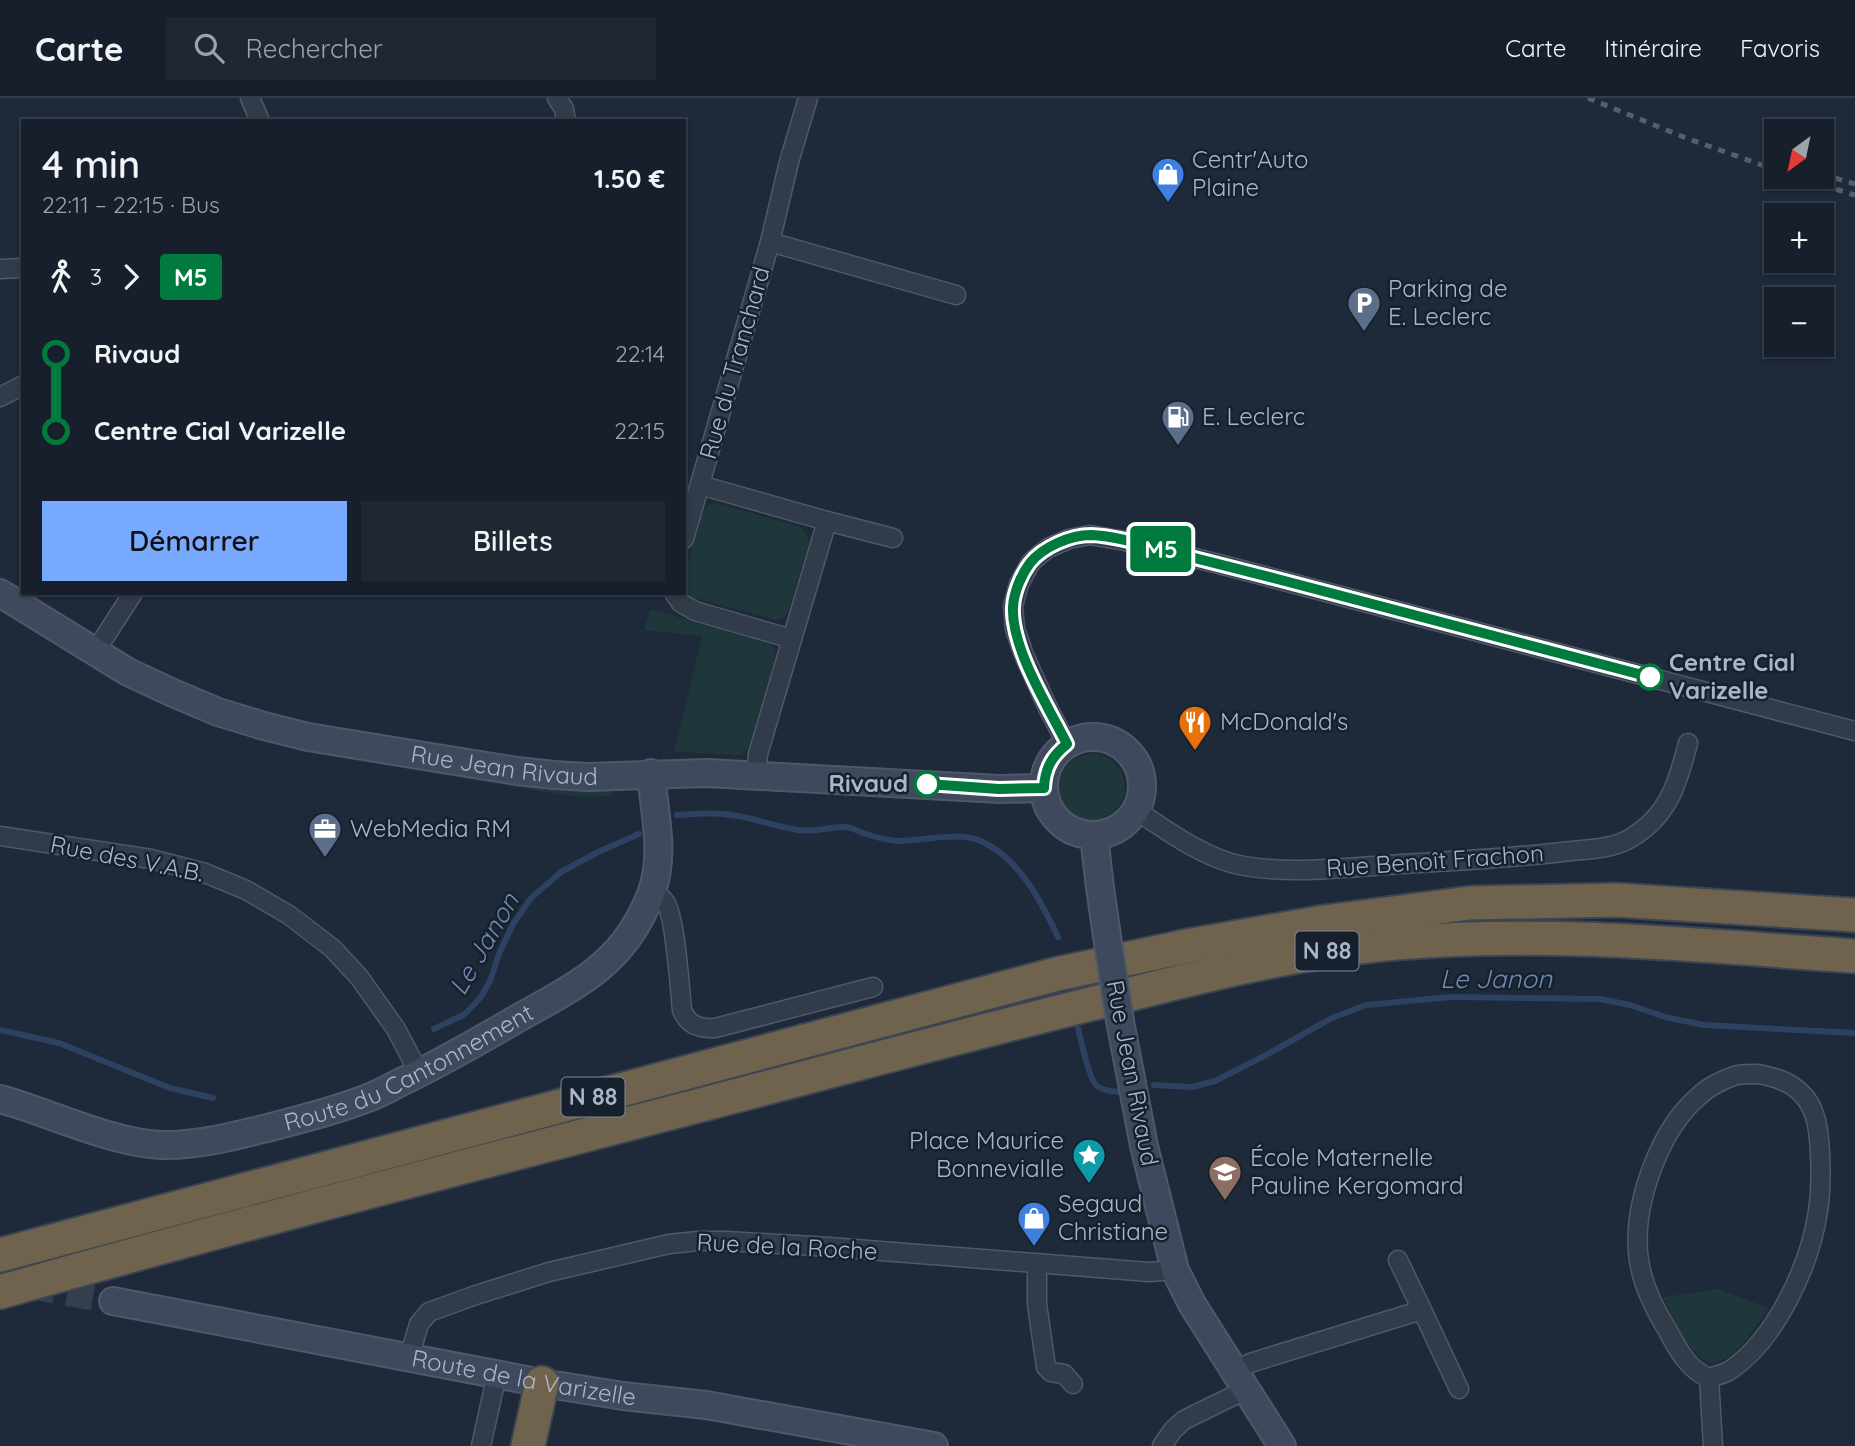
<!DOCTYPE html>
<html lang="fr">
<head>
<meta charset="utf-8">
<style>
  body { margin:0; font-family:Quicksand,sans-serif; background:#1f2733; color:#f1f3f6; height:100vh; display:flex; flex-direction:column; font-size:26px; white-space:nowrap }
  * { box-sizing:border-box; margin:0 }
  p { font-size:23px; color:#9ea2a9 }
  .icon { flex:none; width:38px; height:38px; fill:none; stroke:currentColor; stroke-width:2; stroke-linecap:round; stroke-linejoin:round }
  .map { position:relative; flex:1; overflow:hidden }
  .details { position:absolute; left:21px; top:21px; width:665px; height:476px; display:flex; flex-direction:column; background:#161f2b; border-radius:0px; box-shadow:0 2px 5px #0004,0 0 0 2px #353d47 }
  .details>* { flex:none }
  .badge { padding:0 14px; border-radius:5px; font-size:24px; line-height:46px }
  .needle { width:46px; rotate:213deg }
  .fabs { position:absolute; left:1764px; top:21px; display:grid; gap:14px }
  .fabs a { display:grid; place-items:center; width:70px; height:70px; border-radius:0px; background:#161f2b; box-shadow:0 2px 5px #0004,0 0 0 2px #353d47; font-size:35px }
  .map>.badge { position:absolute; translate:-50% -50%; box-shadow:0 0 0 4px #fff }
  .legs { display:flex; align-items:center; gap:10px; height:77px; padding:0 21px; font-size:23px }
  .legs p { margin-inline-start:auto }
  .overview { display:flex; align-items:center; justify-content:space-between; height:119px; padding:0 21px }
  h1 { font-size:38px; font-weight:600; line-height:52px }
  .action { display:flex; gap:14px; margin-top:auto; padding:14px 21px }
  .action a { flex:1; height:80px; border-radius:0px; background:#77a9ff; color:#111; font-size:28px; font-weight:600; line-height:80px; text-align:center }
  .action a+a { background:#1f2733; color:#f1f3f6 }
  ul { padding:0 21px; list-style:none }
  li { display:flex; align-items:center; gap:24px; height:77px; font-size:26px }
  li i { display:grid; place-items:center; width:10px; height:100%; margin:0 9px; background:currentColor }
  li i::after { content:''; width:18px; height:18px; margin:-9px; border:5px solid; border-radius:50%; background:#161f2b }
  li p { margin-inline-start:auto }
  li:first-child i { background:linear-gradient(#0000 50%,currentColor 0) }
  li:last-child i { background:linear-gradient(currentColor 50%,#0000 0) }
  header { display:flex; align-items:center; gap:42px; box-sizing:border-box; height:98px; padding:0 35px; background:#161f2b; border-bottom:2px solid #353d47 }
  header strong { font-size:33px }
  nav { display:flex; gap:38px; margin-inline-start:auto; font-size:24px }
  .search { width:490px; height:63px; background:#1f2733; display:flex; align-items:center; gap:18px; box-sizing:border-box; padding:0 24px; border-radius:0px; color:#9ea2a9; font-size:26px }
  .map>svg:first-child { display:block }
</style>
</head>
<body>
<header>
<strong>Carte</strong>
<div class="search"><svg class="icon" aria-label="search" viewBox="0 0 24 24"><circle cx="10" cy="10" r="6"/><path d="M15 15l6 6"/></svg>Rechercher</div>
<nav><a>Carte</a><a>Itinéraire</a><a>Favoris</a></nav>
</header>
<div class="map">
<svg width="1855" height="1348" viewBox="0 0 1855 1348">
  <rect width="100%" height="100%" fill="#1e2939"/>
  <!-- green -->
  <g fill="#1f363a">
    <polygon points="717,405 800,429 807,436 809,445 788,514 783,521 776,522 691,499 684,493 684,478 703,415 709,407"/>
    <polygon points="650,511 764,544 774,549 776,557 749,648 742,657 674,654 702,538 644,532"/>
    <path d="M128,585L325,652L559,692L612,693V698L581,699L556,696L323,657C254,642 188,621 126,589Z"/>
    <circle cx="1092" cy="689" r="33"/>
    <path d="M1718,1191L1769,1210C1754,1231 1739,1258 1713,1266C1688,1259 1673,1220 1663,1199Z"/>
  </g>
  <g fill="none" stroke-linecap="round" stroke-linejoin="round">
    <!-- stream -->
    <g stroke="#2d4260" stroke-width="6">
      <path d="M677,717C695,716 712,714 730,717C753,719 775,729 798,732C816,735 830,728 846,729C853,730 860,734 866,736C878,740 891,743 903,743C926,742 961,733 983,744C1020,762 1041,803 1058,839"/>
      <path d="M1078,930C1081,942 1088,978 1096,987C1102,993 1111,993 1118,994"/>
      <polyline points="434,931 465,916 481,899 490,883 499,856 513,826 531,800 561,774 598,754 639,736"/>
      <polyline points="0,932 59,945 170,990 213,1000"/>
      <polyline points="1154,987 1192,989 1215,983 1266,957 1332,920 1366,907 1451,899 1600,901 1630,907 1665,919 1704,927 1855,935"/>
    </g>
    <!-- secondary-tunnel -->
    <polyline stroke="#333e4e" stroke-width="26" stroke-dasharray="26 13" stroke-linecap="butt" points="29,1188 113,1203"/>
    <defs>
      <g id="street">
        <polyline points="250,0 260,23"/>
        <polyline points="557,0 564,11 566,23"/>
        <polyline points="770,144 956,197"/>
        <polyline points="0,171 23,170"/>
        <polyline points="0,299 23,287"/>
        <polyline points="700,387 827,423 758,656 756,677"/>
        <polyline points="827,423 893,440"/>
        <polyline points="684,441 770,144 789,64 808,0"/>
        <polyline points="674,495 681,505 695,513 792,541"/>
        <polyline points="95,554 133,495"/>
        <polyline points="1067,646 1048,610 1024,557 1015,531 1013,508 1019,486 1031,464 1048,450 1069,441 1090,437 1125,443 1219,466 1855,633"/>
        <path d="M1136,712C1167,733 1207,762 1244,768C1291,776 1340,770 1387,767C1446,763 1504,761 1562,754C1584,751 1610,752 1629,741C1668,719 1678,685 1688,645"/>
        <polyline points="0,738 151,761 205,775 246,792 289,817 332,850 359,879 396,931 419,975"/>
        <path d="M652,795C657,798 662,799 665,804C675,816 680,892 682,912C688,927 699,931 715,930L873,889"/>
        <path d="M1758,976C1774,979 1789,983 1801,995C1817,1010 1819,1034 1820,1055C1821,1074 1821,1093 1818,1113C1810,1167 1776,1242 1729,1273C1723,1276 1716,1278 1709,1280C1689,1272 1678,1252 1668,1233C1653,1209 1640,1182 1638,1154C1634,1103 1660,1031 1699,998C1708,989 1724,981 1737,977C1743,976 1751,976 1758,976Z"/>
        <polyline points="1398,1162 1422,1212"/>
        <polyline points="1037,1165 1037,1206 1046,1269 1051,1274 1064,1276 1073,1286"/>
        <polyline points="409,1260 419,1226 429,1214 476,1197 549,1174 669,1146 698,1143 726,1143 830,1149 1149,1174 1175,1172"/>
        <polyline points="1235,1274 1250,1265 1422,1212 1459,1291"/>
        <polyline points="1709,1280 1713,1348"/>
        <polyline points="481,1348 497,1276"/>
        <polyline points="1162,1348 1173,1332 1184,1322 1233,1298"/>
      </g>
      <g id="secondary">
        <path id="s1" d="M0,495L128,574L173,595L218,614L264,628L308,639L517,673L554,677L588,679L707,675L999,691L1044,690"/>
        <circle cx="1093" cy="688" r="49"/>
        <polyline points="1094,737 1100,790 1107,838"/>
        <polyline points="1120,923 1144,1048 1175,1172 1192,1206 1282,1348"/>
        <path id="s2" d="M0,1001L17,1006C60,1020 121,1047 165,1047C199,1047 231,1039 263,1031C298,1022 332,1014 365,1001C377,997 388,991 399,985C439,966 477,944 515,922C548,903 586,885 612,858C630,840 642,819 651,796C666,756 654,715 651,675"/>
        <path id="s3" d="M113,1203L542,1285L623,1298L706,1307L934,1348"/>
      </g>
      <g id="highway">
        <polyline points="0,1157 1057,876 1187,848 1324,824 1470,805 1616,802 1855,817"/>
        <path d="M0,1194C276,1116 553,1046 830,973C932,946 1033,920 1135,895C1222,873 1309,852 1397,845C1550,832 1703,848 1855,858"/>
        <polyline points="528,1348 542,1285"/>
      </g>
    </defs>
    <!-- street casing -->
    <use href="#street" stroke="#4f5867" stroke-width="21"/>
    <!-- secondary casing -->
    <use href="#secondary" stroke="#4f5867" stroke-width="30"/>
    <!-- highway casing -->
    <use href="#highway" stroke="#3c4554" stroke-width="37"/>
    <!-- street -->
    <use href="#street" stroke="#313b49" stroke-width="18"/>
    <!-- secondary -->
    <use href="#secondary" stroke="#3f495d" stroke-width="26"/>
    <!-- highway -->
    <use href="#highway" stroke="#70634d" stroke-width="33"/>
    <!-- rail -->
    <g stroke="#525f71" stroke-width="5" stroke-dasharray="7 7" stroke-linecap="butt">
      <polyline points="1588,0 1686,40 1776,72"/>
      <polyline points="1822,76 1855,86"/>
      <polyline points="1796,79 1855,97"/>
    </g>
    <defs>
      <polyline id="secondary-bridge" points="1107,838 1120,923"/>
    </defs>
    <!-- secondary-bridge casing -->
    <use href="#secondary-bridge" stroke="#4f5867" stroke-width="30" stroke-linecap="butt"/>
    <!-- secondary-bridge -->
    <use href="#secondary-bridge" stroke="#3f495d" stroke-width="26"/>
  </g>
  <g fill="none" stroke-linecap="round" stroke-linejoin="round">
    <defs>
      <path id="line-1" d="M927,686L999,691L1044,690C1045,670 1052,658 1067,646C1049,610 1011,550 1013,509C1014,494 1021,477 1030,465C1043,449 1070,437 1091,437C1115,438 1140,446 1163,452C1203,462 1242,472 1281,482C1404,515 1527,546 1650,579"/>
    </defs>
    <!-- line-1 casing -->
    <use href="#line-1" stroke="#fff" stroke-width="16"/>
    <!-- line-1 -->
    <use href="#line-1" stroke="#007b3d" stroke-width="10"/>
  </g>
  <!-- icons -->
  <defs>
    <symbol id="shop-pin" viewBox="-11 -11 22 30"><path d="M0 17L-7.5 6A9.5 9.5 0 1 1 7.5 6Z" fill="#3f7fe0" stroke="#17202d"/><path d="M-5-2.5h2.3a2.7 3.5 0 0 1 5.4 0H5L5.5 6h-11ZM-1.5-2.5h3a1.5 2.3 0 0 0-3 0Z" fill="#fff"/></symbol>
    <symbol id="parking-pin" viewBox="-11 -11 22 30"><path d="M0 17L-7.5 6A9.5 9.5 0 1 1 7.5 6Z" fill="#5c6f8a" stroke="#17202d"/><path d="M-3.5-5.5H1a3.5 3.5 0 0 1 0 7H-1V5.5H-3.5ZM-1-3.4V-.6H.8a1.4 1.4 0 0 0 0-2.8Z" fill="#fff"/></symbol>
    <symbol id="fuel-pin" viewBox="-11 -11 22 30"><path d="M0 17L-7.5 6A9.5 9.5 0 1 1 7.5 6Z" fill="#5c6f8a" stroke="#17202d"/><path d="M-5.5-6h7V0h2V4h1.3V-2.5L3-4.5l.8-.8L6-3V5H2.5V1h-1V6h-7ZM-4.2-4.7v3.2H.2V-4.7Z" fill="#fff"/></symbol>
    <symbol id="restaurant-pin" viewBox="-11 -11 22 30"><path d="M0 17L-7.5 6A9.5 9.5 0 1 1 7.5 6Z" fill="#e8710a" stroke="#17202d"/><path d="M-5-6h1v4h1v-4h1v4h1v-4h1v5L-1.5 .5V6h-2V.5L-5-1ZM5-6V6H3V1.5H1.5Q1.5-4 5-6Z" fill="#fff"/></symbol>
    <symbol id="office-pin" viewBox="-11 -11 22 30"><path d="M0 17L-7.5 6A9.5 9.5 0 1 1 7.5 6Z" fill="#5c6f8a" stroke="#17202d"/><path d="M-6-3h4V-5.5h4V-3h4V5H-6ZM-1-4.5V-3h2v-1.5ZM-6 0V1H6V0Z" fill="#fff"/></symbol>
    <symbol id="sight-pin" viewBox="-11 -11 22 30"><path d="M0 17L-7.5 6A9.5 9.5 0 1 1 7.5 6Z" fill="#0f9aa8" stroke="#17202d"/><path d="M0-6L1.8-2.2L6-1.7L2.9 1.2L3.7 5.4L0 3.3L-3.7 5.4L-2.9 1.2L-6-1.7L-1.8-2.2Z" fill="#fff"/></symbol>
    <symbol id="school-pin" viewBox="-11 -11 22 30"><path d="M0 17L-7.5 6A9.5 9.5 0 1 1 7.5 6Z" fill="#8d6e63" stroke="#17202d"/><path d="M0-5L7-2L0 1L-7-2ZM-4 1L0 2.5L4 1V4Q0 6-4 4Z" fill="#fff"/></symbol>
  </defs>
  <g fill-rule="evenodd">
    <use href="#shop-pin" x="1149" y="57" width="38" height="52"/>
    <use href="#parking-pin" x="1345" y="186" width="38" height="52"/>
    <use href="#fuel-pin" x="1159" y="300" width="38" height="52"/>
    <use href="#restaurant-pin" x="1176" y="605" width="38" height="52"/>
    <use href="#office-pin" x="306" y="712" width="38" height="52"/>
    <use href="#sight-pin" x="1070" y="1038" width="38" height="52"/>
    <use href="#school-pin" x="1206" y="1055" width="38" height="52"/>
    <use href="#shop-pin" x="1015" y="1101" width="38" height="52"/>
  </g>
  <!-- markers -->
  <g fill="#fff" stroke="#007b3d" stroke-width="3.5">
    <circle cx="1650" cy="579" r="12"/>
    <circle cx="927" cy="686" r="12"/>
  </g>
  <g text-anchor="middle" stroke-width="5" stroke-linejoin="round" paint-order="stroke">
    <!-- shield labels -->
    <g fill="#17202d" stroke="#7f8898" stroke-width="2">
      <rect x="1295.5" y="833.5" width="63" height="39" rx="5"/>
      <rect x="561.5" y="979.5" width="63" height="39" rx="5"/>
    </g>
    <g font-size="23" font-weight="bold" fill="#abb5c6">
      <text x="1327" y="861">N 88</text>
      <text x="593" y="1007">N 88</text>
    </g>
    <!-- poi labels -->
    <g font-size="24" fill="#abb5c6" stroke="#17202d" text-anchor="start">
      <text x="1192" y="70">Centr'Auto<tspan x="1192" dy="28">Plaine</tspan></text>
      <text x="1388" y="199">Parking de<tspan x="1388" dy="28">E. Leclerc</tspan></text>
      <text x="1202" y="327">E. Leclerc</text>
      <text x="1220" y="632">McDonald's</text>
      <text x="350" y="739">WebMedia RM</text>
      <text x="1064" y="1051" text-anchor="end">Place Maurice<tspan x="1064" dy="28">Bonnevialle</tspan></text>
      <text x="1250" y="1068">École Maternelle<tspan x="1250" dy="28">Pauline Kergomard</tspan></text>
      <text x="1058" y="1114">Segaud<tspan x="1058" dy="28">Christiane</tspan></text>
    </g>
    <!-- street labels -->
    <g font-size="24" fill="#abb5c6" stroke="#17202d">
      <text transform="translate(735 265) rotate(-74)" y="8">Rue du Tranchard</text>
      <text dy="8" stroke="none"><textPath href="#s1" startOffset="541">Rue Jean Rivaud</textPath></text>
      <text transform="translate(127 761) rotate(11)" y="8">Rue des V.A.B.</text>
      <text transform="translate(1435 763) rotate(-4)" y="8">Rue Benoît Frachon</text>
      <text dy="8" stroke="none"><textPath href="#s2" startOffset="430">Route du Cantonnement</textPath></text>
      <text transform="translate(1132 975) rotate(79)" y="8">Rue Jean Rivaud</text>
      <text transform="translate(787 1149) rotate(3)" y="8">Rue de la Roche</text>
      <text dy="8" stroke="none"><textPath href="#s3" startOffset="418">Route de la Varizelle</textPath></text>
    </g>
    <!-- stop labels -->
    <g font-size="24" font-weight="bold" fill="#abb5c6" stroke="#17202d" text-anchor="start">
      <text x="1669" y="573">Centre Cial<tspan x="1669" dy="28">Varizelle</tspan></text>
      <text x="908" y="694" text-anchor="end">Rivaud</text>
    </g>
    <!-- water labels -->
    <g font-size="26" font-style="italic" fill="#708bb2" stroke="#17202d">
      <text transform="translate(484 846) rotate(-60)" y="9">Le Janon</text>
      <text x="1496" y="890">Le Janon</text>
    </g>
  </g>
</svg>
<div class="fabs">
<a><svg class="needle" viewBox="-14 -14 28 28"><path d="M0-13l5 13h-10z" fill="#e53935"/><path d="M0 13l5-13h-10z" fill="#9ea2a9"/></svg></a>
<a>+</a>
<a>−</a>
</div>
<b class="badge" style="left:1161px;top:451px;background:#007b3d;color:#fff">M5</b>
<section class="details">
<div class="overview"><div><h1>4 min</h1><p>22:11 – 22:15 · Bus</p></div><b>1.50 €</b></div>
<div class="legs"><svg class="icon" aria-label="walk" viewBox="0 0 24 24"><circle cx="13" cy="4" r="2"/><path d="M13 8l-2 6 4 7M11 14l-3 7M7 12l3-4h3l4 4"/></svg>3<svg class="icon" aria-label="forward" viewBox="0 0 24 24"><path d="M9 5l7 7-7 7"/></svg><b class="badge" style="background:#007b3d;color:#fff">M5</b></div>
<ul>
<li><i style="color:#007b3d"></i><b>Rivaud</b><p>22:14</p></li>
<li><i style="color:#007b3d"></i><b>Centre Cial Varizelle</b><p>22:15</p></li>
</ul>
<div class="action"><a>Démarrer</a><a>Billets</a></div>
</section>
</div>
</body>
</html>
